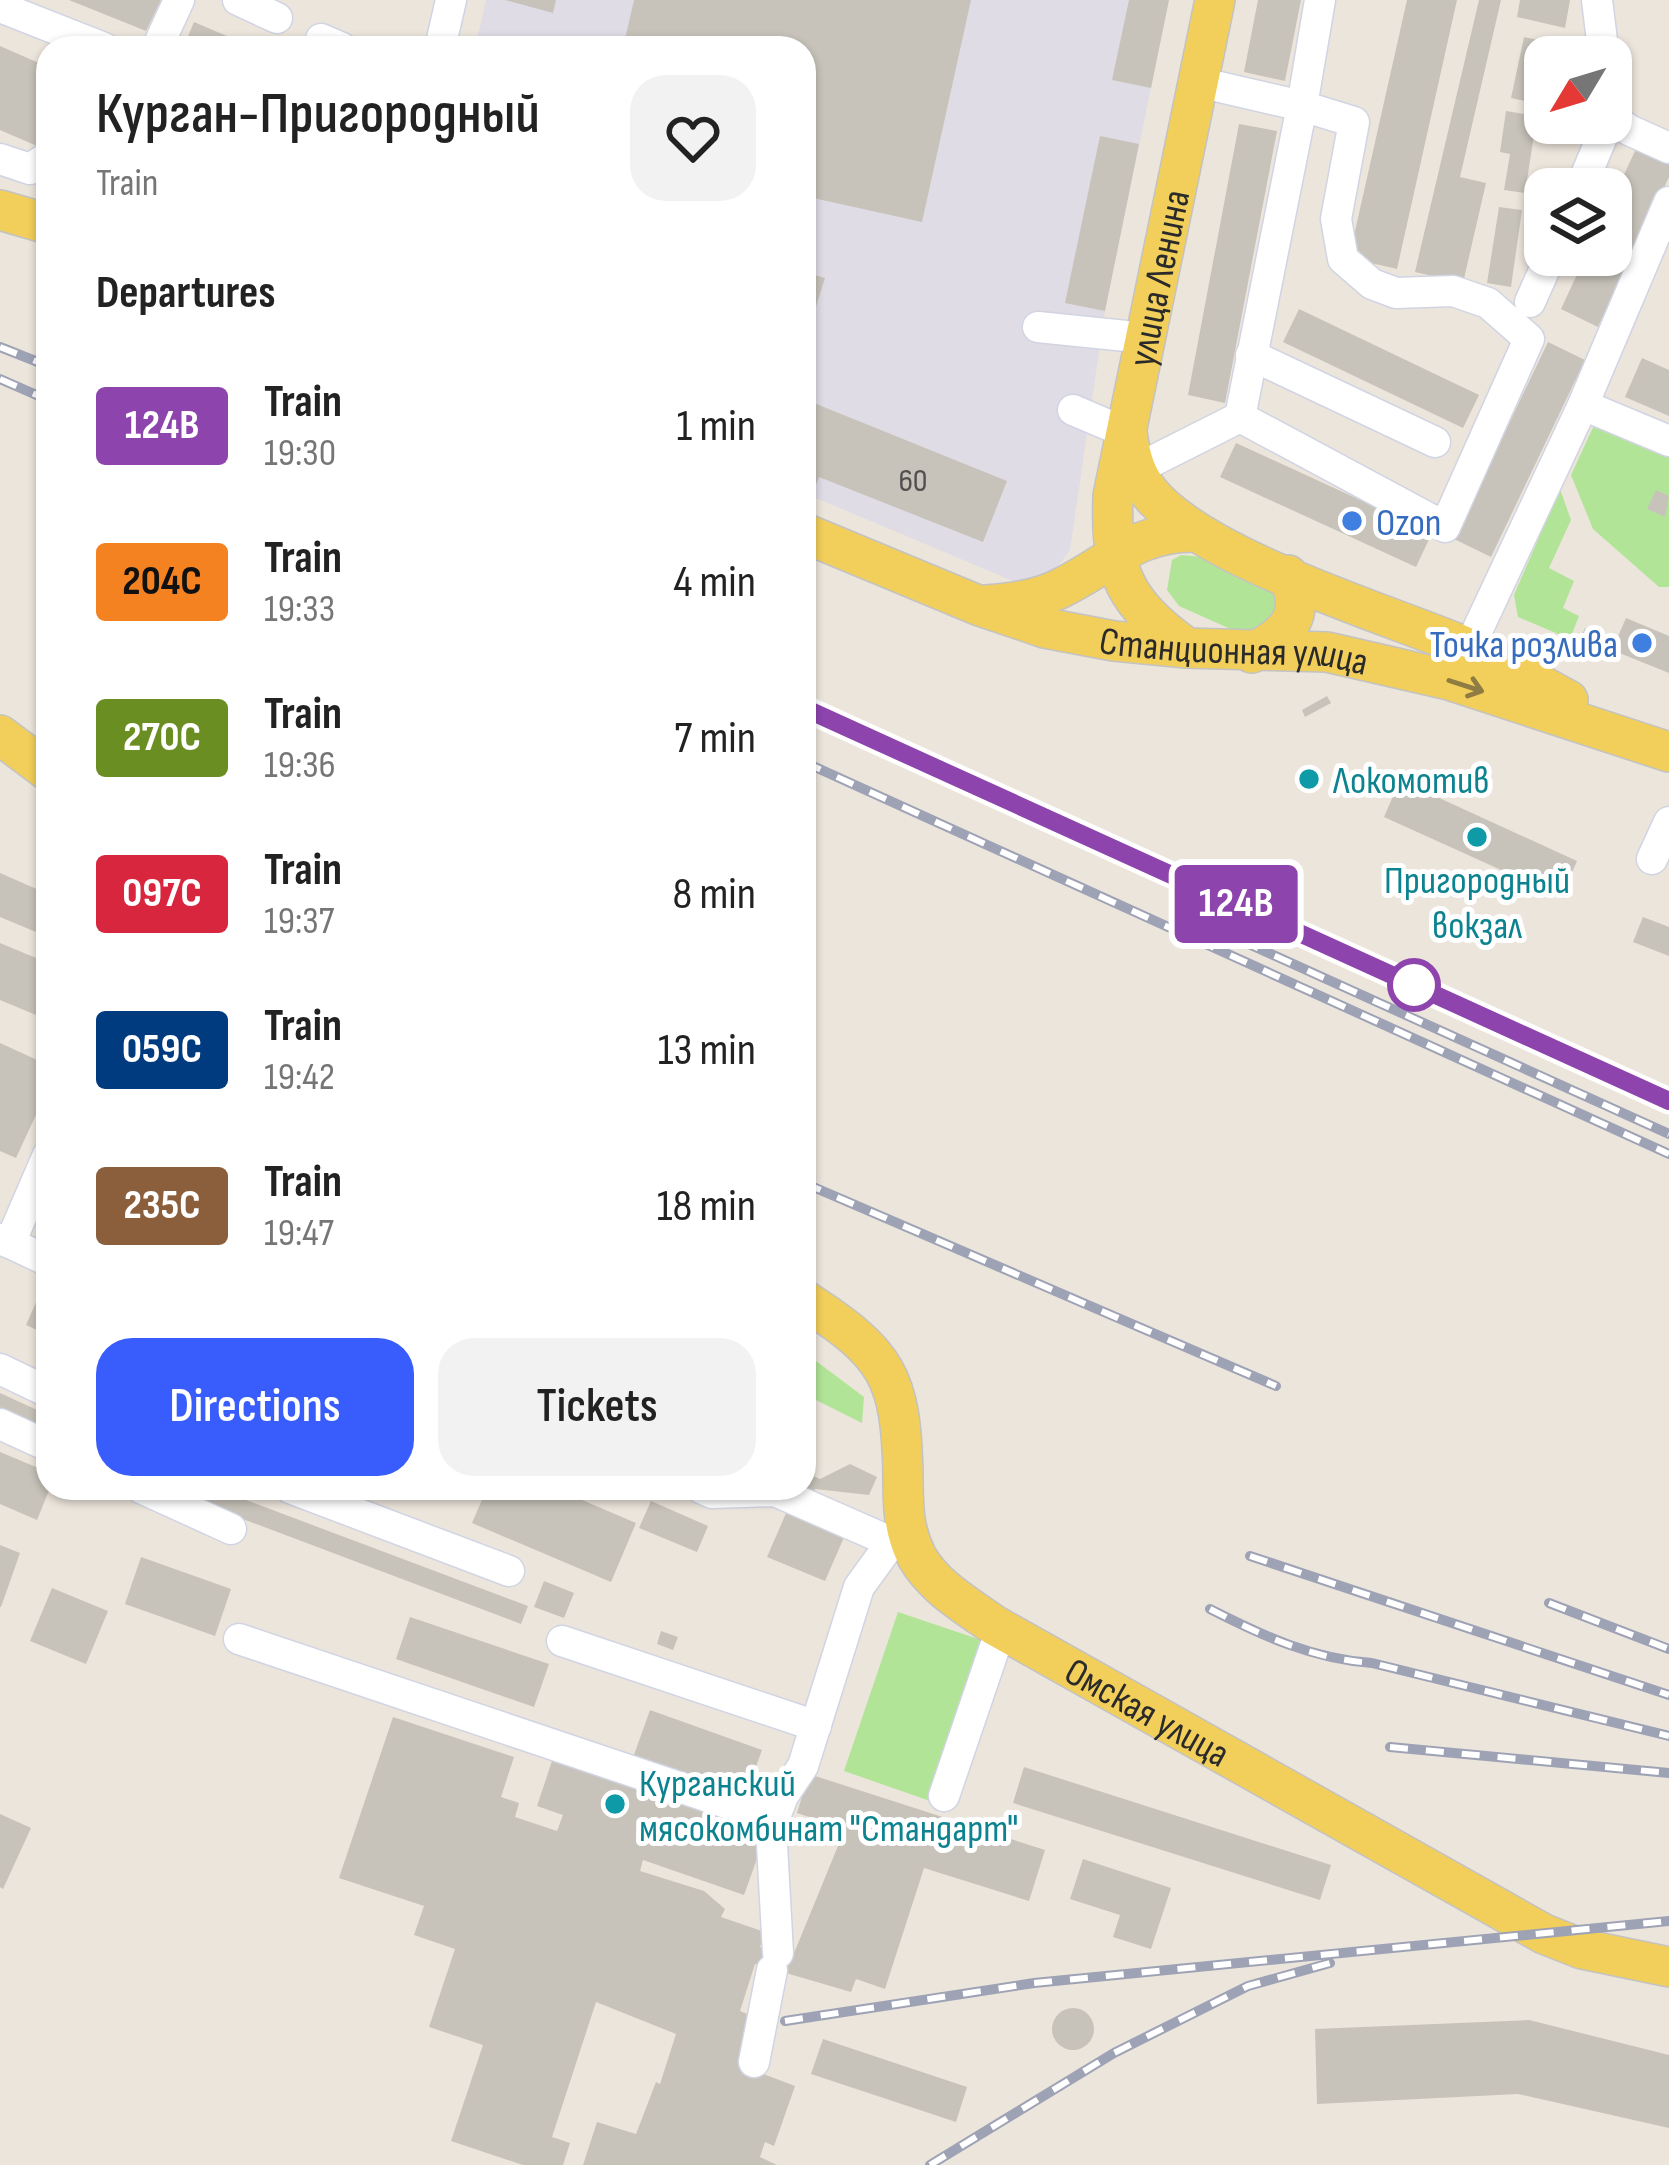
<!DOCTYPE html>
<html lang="en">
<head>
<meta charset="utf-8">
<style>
  body { margin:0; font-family:"Sofia Sans Condensed",sans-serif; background:#f2f2f2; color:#222; height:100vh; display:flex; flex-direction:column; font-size:45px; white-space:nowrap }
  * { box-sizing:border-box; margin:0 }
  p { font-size:39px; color:#767676 }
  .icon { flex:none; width:66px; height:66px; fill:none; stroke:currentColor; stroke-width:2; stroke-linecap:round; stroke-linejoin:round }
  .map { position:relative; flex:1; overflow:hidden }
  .details { position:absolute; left:36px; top:36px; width:780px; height:1464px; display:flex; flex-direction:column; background:#fff; border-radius:36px; box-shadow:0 3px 9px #0004 }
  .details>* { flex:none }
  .badge { padding:0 24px; border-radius:9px; font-size:42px; line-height:78px }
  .needle { width:78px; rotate:232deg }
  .tools { position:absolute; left:1524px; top:36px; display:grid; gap:24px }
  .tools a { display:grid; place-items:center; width:108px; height:108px; border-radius:24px; background:#fff; box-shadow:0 3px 9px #0004; font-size:60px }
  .map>.badge { position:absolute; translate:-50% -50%; box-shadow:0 0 0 6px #fff }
  h2 { padding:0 60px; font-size:45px; line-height:108px }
  .round { display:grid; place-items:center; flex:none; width:126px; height:126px; border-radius:36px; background:#f2f2f2 }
  .head { display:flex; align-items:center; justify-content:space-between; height:204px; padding:0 60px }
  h1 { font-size:57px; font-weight:600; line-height:90px }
  .button { display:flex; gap:24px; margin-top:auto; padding:24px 60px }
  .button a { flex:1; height:138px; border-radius:36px; background:#395dfc; color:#fff; font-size:48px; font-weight:600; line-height:138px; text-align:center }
  .button a+a { background:#f2f2f2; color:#222 }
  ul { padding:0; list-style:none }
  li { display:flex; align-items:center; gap:36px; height:156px; padding:0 60px }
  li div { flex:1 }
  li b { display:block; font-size:45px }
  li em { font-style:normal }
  li .badge { min-width:132px; font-weight:700; text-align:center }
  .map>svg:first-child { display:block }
</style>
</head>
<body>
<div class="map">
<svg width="1669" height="2165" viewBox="0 0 1669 2165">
  <rect width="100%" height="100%" fill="#ece5dc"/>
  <!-- industrial -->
  <polygon fill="#dfdce5" points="486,0 1169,0 1105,311 1070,550 1049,579 1013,581 804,493 804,48 475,48"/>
  <!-- green -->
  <g fill="#b1e497">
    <polygon points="1596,421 1669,454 1669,587 1659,587 1593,529 1571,475"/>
    <polygon points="1560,489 1571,520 1549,568 1574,581 1563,608 1579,616 1570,639 1518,617 1514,595"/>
    <polygon points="1181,555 1203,557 1276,594 1282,602 1255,640 1179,606 1167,590 1172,560"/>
    <polygon points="804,1352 864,1397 862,1423 804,1394"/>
    <polygon points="898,1612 987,1642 933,1802 844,1771"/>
  </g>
  <!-- building -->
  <g fill="#c7c3ba">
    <polygon points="69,0 161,0 146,31"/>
    <polygon points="505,0 556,0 553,13"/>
    <polygon points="634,0 971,0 922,222 804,196 804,48 623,48"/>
    <polygon points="1129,0 1169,0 1151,88 1112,80"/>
    <polygon points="1258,0 1301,0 1285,81 1244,72"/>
    <polygon points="1407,0 1457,0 1397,269 1349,258"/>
    <polygon points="1479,0 1501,0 1460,177 1486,183 1463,283 1415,272"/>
    <polygon points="1520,0 1570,0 1565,28 1517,17"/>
    <polygon points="194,22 255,48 183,48"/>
    <polygon points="1524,37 1552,43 1550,57 1545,57 1545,117 1537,116 1539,104 1511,98"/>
    <polygon points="0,46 48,67 48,139 44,149 0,130"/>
    <polygon points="1506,111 1537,116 1525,193 1504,190 1510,154 1500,152"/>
    <polygon points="1239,124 1277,131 1225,403 1188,395"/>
    <polygon points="1100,136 1139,144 1105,311 1065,303"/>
    <polygon points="1636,149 1669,164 1669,177 1598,327 1561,309 1586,255 1611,255 1611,202"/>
    <polygon points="1499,207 1522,210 1511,287 1487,283"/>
    <polygon points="804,272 825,278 805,341 804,340"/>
    <polygon points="1299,309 1479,395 1463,428 1283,342"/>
    <polygon points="1548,342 1585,360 1491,557 1454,539"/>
    <polygon points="1642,358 1669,370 1669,416 1625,397"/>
    <polygon points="804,399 1007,481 983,542 819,477 814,490 804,486"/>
    <polygon points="1236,443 1432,533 1416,567 1220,477"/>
    <polygon points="1656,490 1669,496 1665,517 1647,509"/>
    <polygon points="1626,618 1669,636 1669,673 1612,650"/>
    <polygon points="1585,628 1602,636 1594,654 1577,646"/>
    <polygon points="1327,696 1331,703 1305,717 1302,710"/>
    <polygon points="1400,780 1577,861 1561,897 1384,817"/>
    <polygon points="0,873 48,894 48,937 0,917"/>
    <polygon points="1643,917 1669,927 1669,956 1633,942"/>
    <polygon points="0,943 48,963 48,1020 0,1000"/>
    <polygon points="0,1043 48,1065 48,1089 16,1158 0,1151"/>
    <polygon points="48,1275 48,1335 26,1325"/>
    <polygon points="0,1393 48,1415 48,1436 0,1414"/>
    <polygon points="0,1452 48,1472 50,1488 37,1520 0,1504"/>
    <polygon points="850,1464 877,1477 869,1495 815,1489 813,1496 804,1488 804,1472 820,1479"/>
    <polygon points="161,1488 214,1488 528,1606 521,1624"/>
    <polygon points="487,1488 554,1488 636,1523 611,1582 472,1523"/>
    <polygon points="651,1501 708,1526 697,1552 639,1528"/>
    <polygon points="787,1511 845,1535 825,1581 767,1557"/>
    <polygon points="0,1545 20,1553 1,1607 0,1607"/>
    <polygon points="141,1557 231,1589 215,1636 125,1604"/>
    <polygon points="544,1581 574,1593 564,1618 534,1607"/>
    <polygon points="52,1588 108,1611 86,1664 30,1641"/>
    <polygon points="410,1617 549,1664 534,1707 396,1659"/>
    <polygon points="661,1631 678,1637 673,1650 657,1644"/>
    <polygon points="650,1710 762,1750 743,1802 767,1831 744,1895 643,1860 640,1871 704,1891 725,1909 721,1917 765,1932 760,1947 792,1958 845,1829 797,1813 809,1774 1045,1850 1029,1901 924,1868 885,1989 856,1979 851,1992 755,1964 740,2011 752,2016 740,2065 795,2086 774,2146 765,2142 760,2157 777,2165 583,2165 597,2122 636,2134 656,2082 660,2084 676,2034 596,2002 552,2137 570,2143 563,2165 523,2165 451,2141 483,2045 429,2027 455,1949 414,1935 424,1906 339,1878 393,1717 514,1757 501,1797 519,1803 515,1817 557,1831 563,1815 537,1806 554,1755 625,1780"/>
    <polygon points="1024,1767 1331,1865 1320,1900 1013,1803"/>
    <polygon points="0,1814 31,1828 3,1889 0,1887"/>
    <polygon points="1083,1859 1171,1888 1151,1949 1113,1937 1120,1915 1070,1899"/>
    <circle cx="1073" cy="2029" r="21"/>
    <polygon points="1529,2020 1669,2055 1669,2128 1518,2094 1317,2104 1315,2029"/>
    <polygon points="823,2039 967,2087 956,2122 811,2074"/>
  </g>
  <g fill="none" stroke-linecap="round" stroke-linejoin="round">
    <defs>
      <g id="minor">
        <polyline points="238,0 277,18"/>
        <polyline points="1597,0 1604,57"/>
        <polyline points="0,7 104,48"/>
        <polyline points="321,39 342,48"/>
        <polyline points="157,48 179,0"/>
        <polyline points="440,48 451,0"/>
        <polyline points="1198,82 1302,106 1240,417 1445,527 1529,339 1488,303 1453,291 1396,293 1372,284 1343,259 1336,219 1354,122 1302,106 1320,0"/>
        <polyline points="1611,117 1629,130 1669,148"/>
        <polyline points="0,159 30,169 48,157"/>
        <polyline points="1580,189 1608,123"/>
        <polyline points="1530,302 1551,255"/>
        <polyline points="1038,327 1146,338"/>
        <polyline points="1251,355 1435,442"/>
        <polyline points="1583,405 1669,441"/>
        <polyline points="1073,410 1127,433"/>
        <polyline points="1135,470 1240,417"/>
        <polyline points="1469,648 1583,405 1669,202"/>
        <polyline points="1652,859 1669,822"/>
        <polyline points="0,1239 10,1243 48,1155"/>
        <polyline points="10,1243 48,1261"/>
        <polyline points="0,1369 48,1392"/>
        <polyline points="0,1424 48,1446"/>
        <polyline points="141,1488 231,1529"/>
        <polyline points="290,1488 509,1571"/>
        <polyline points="701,1488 712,1493 775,1491 889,1541"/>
        <polyline points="239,1639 774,1819"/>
        <polyline points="562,1641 816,1726"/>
        <polyline points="944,1796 1001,1629"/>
        <polyline points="778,1953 771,1827 783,1796 803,1766 859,1587 904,1525"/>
        <polyline points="754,2062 772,1970"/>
      </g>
      <g id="major">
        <polyline points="0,210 48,224"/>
        <path d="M1127,433C1131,459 1136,479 1155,499C1214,561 1378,611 1461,645C1498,660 1533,681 1568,700"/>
        <path id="s1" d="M804,533L980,606L1045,628L1114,641L1187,648L1327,652L1449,680L1669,752"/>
        <path d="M986,605C1011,603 1036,600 1059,589C1111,564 1135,531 1196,532"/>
        <path id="s2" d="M1187,648C1125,603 1110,573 1113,496L1215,0"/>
        <path d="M1252,653C1288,634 1307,616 1288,575"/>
        <polyline points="0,735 48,771"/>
        <path id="s3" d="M804,1300C888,1354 901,1377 903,1475C903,1505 903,1530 917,1557C934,1587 966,1605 994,1625L1544,1934L1582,1949L1669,1967"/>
      </g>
    </defs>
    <!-- minor casing -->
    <use href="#minor" stroke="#d1d4e3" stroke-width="33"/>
    <!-- major casing -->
    <use href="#major" stroke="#c3c3c3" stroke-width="42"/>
    <!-- minor -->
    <use href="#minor" stroke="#fff" stroke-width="30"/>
    <!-- major -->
    <use href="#major" stroke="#f2cf5b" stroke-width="39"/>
    <defs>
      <g id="rail">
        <polyline points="0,347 48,366"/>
        <polyline points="0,379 48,400"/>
        <polyline points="804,708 1669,1101"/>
        <polyline points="804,762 1669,1154"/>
        <polyline points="1209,926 1669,1134"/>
        <polyline points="804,1183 1276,1386"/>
        <polyline points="1250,1556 1669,1695"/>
        <polyline points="1549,1603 1669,1649"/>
        <path d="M1210,1609C1263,1636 1313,1659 1372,1663L1669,1736"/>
        <polyline points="1390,1747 1669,1773"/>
        <polyline points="785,2021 1034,1983 1669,1921"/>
        <polyline points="930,2165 1114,2053 1248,1986 1330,1963"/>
      </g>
    </defs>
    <!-- rail casing -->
    <use href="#rail" stroke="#9ea2b5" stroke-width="10"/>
    <!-- rail -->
    <use href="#rail" stroke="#fff" stroke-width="6" stroke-dasharray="18" stroke-linecap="butt"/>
  </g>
  <!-- one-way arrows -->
  <defs><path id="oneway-shaft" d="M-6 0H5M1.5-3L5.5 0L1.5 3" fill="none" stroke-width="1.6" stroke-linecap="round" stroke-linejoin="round" transform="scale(3)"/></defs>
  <use stroke="#8e7c42" href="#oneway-shaft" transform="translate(1466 686) rotate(18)"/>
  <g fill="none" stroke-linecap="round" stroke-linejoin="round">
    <defs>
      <polyline id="line" points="804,708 1669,1101"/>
    </defs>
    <!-- line casing -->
    <use href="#line" stroke="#fff" stroke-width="27"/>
    <!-- line -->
    <use href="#line" stroke="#8e44ad" stroke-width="18"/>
  </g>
  <!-- markers -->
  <g fill="#3f7fe0" stroke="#fff" stroke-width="4.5">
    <circle cx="1352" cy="521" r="12"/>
    <circle cx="1642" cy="643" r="12"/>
  </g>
  <g fill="#0f9aa8" stroke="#fff" stroke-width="4.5">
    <circle cx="1309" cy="779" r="12"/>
    <circle cx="1477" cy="837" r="12"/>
    <circle cx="615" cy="1804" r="12"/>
  </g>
  <circle fill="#fff" stroke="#8e44ad" stroke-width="6" cx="1414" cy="985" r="24"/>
  <g text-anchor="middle" stroke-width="10" stroke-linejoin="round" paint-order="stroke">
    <!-- number labels -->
    <g font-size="33" fill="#51504e">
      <text x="913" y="491">60</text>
    </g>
    <!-- street labels -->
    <g font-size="39" fill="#2a2a2a" stroke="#fff">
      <text dy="14" stroke="none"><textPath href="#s2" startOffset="402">улица Ленина</textPath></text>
      <text dy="14" stroke="none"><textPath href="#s1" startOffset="450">Станционная улица</textPath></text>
      <text dy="14" stroke="none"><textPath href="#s3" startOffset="579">Омская улица</textPath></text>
    </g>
    <!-- shop labels -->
    <g font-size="39" fill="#366cbe" stroke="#fff" text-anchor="start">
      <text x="1376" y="535">Ozon</text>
      <text x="1618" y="657" text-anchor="end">Точка розлива</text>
    </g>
    <!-- culture labels -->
    <g font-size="39" fill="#0d838f" stroke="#fff" text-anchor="start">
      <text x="1333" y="793">Локомотив</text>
      <text x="1477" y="893" text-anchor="middle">Пригородный<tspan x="1477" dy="45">вокзал</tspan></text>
      <text x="639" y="1796">Курганский<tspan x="639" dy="45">мясокомбинат "Стандарт"</tspan></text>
    </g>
  </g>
</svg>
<div class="tools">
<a><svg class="needle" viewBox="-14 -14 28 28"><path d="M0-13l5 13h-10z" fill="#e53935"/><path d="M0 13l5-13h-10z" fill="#767676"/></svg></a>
<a><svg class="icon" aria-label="layers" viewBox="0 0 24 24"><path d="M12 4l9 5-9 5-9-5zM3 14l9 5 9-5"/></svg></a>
</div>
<b class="badge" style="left:1236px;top:904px;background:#8e44ad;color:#fff">124В</b>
<section class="details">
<div class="head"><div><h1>Курган-Пригородный</h1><p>Train</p></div><a class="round"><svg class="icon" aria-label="heart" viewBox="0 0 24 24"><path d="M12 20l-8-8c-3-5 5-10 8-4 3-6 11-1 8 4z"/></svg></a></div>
<h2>Departures</h2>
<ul>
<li><span class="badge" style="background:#8e44ad;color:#fff">124В</span><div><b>Train</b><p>19:30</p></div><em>1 min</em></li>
<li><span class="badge" style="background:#f58220;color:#111">204С</span><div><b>Train</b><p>19:33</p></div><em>4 min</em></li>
<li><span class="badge" style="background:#6b8e23;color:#fff">270С</span><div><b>Train</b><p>19:36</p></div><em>7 min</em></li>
<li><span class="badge" style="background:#d7263d;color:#fff">097С</span><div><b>Train</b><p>19:37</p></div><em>8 min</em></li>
<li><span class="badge" style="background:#003b80;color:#fff">059С</span><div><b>Train</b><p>19:42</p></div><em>13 min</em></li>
<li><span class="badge" style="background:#8b5e3c;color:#fff">235С</span><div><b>Train</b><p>19:47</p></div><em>18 min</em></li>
</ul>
<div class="button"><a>Directions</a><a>Tickets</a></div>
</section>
</div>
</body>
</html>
